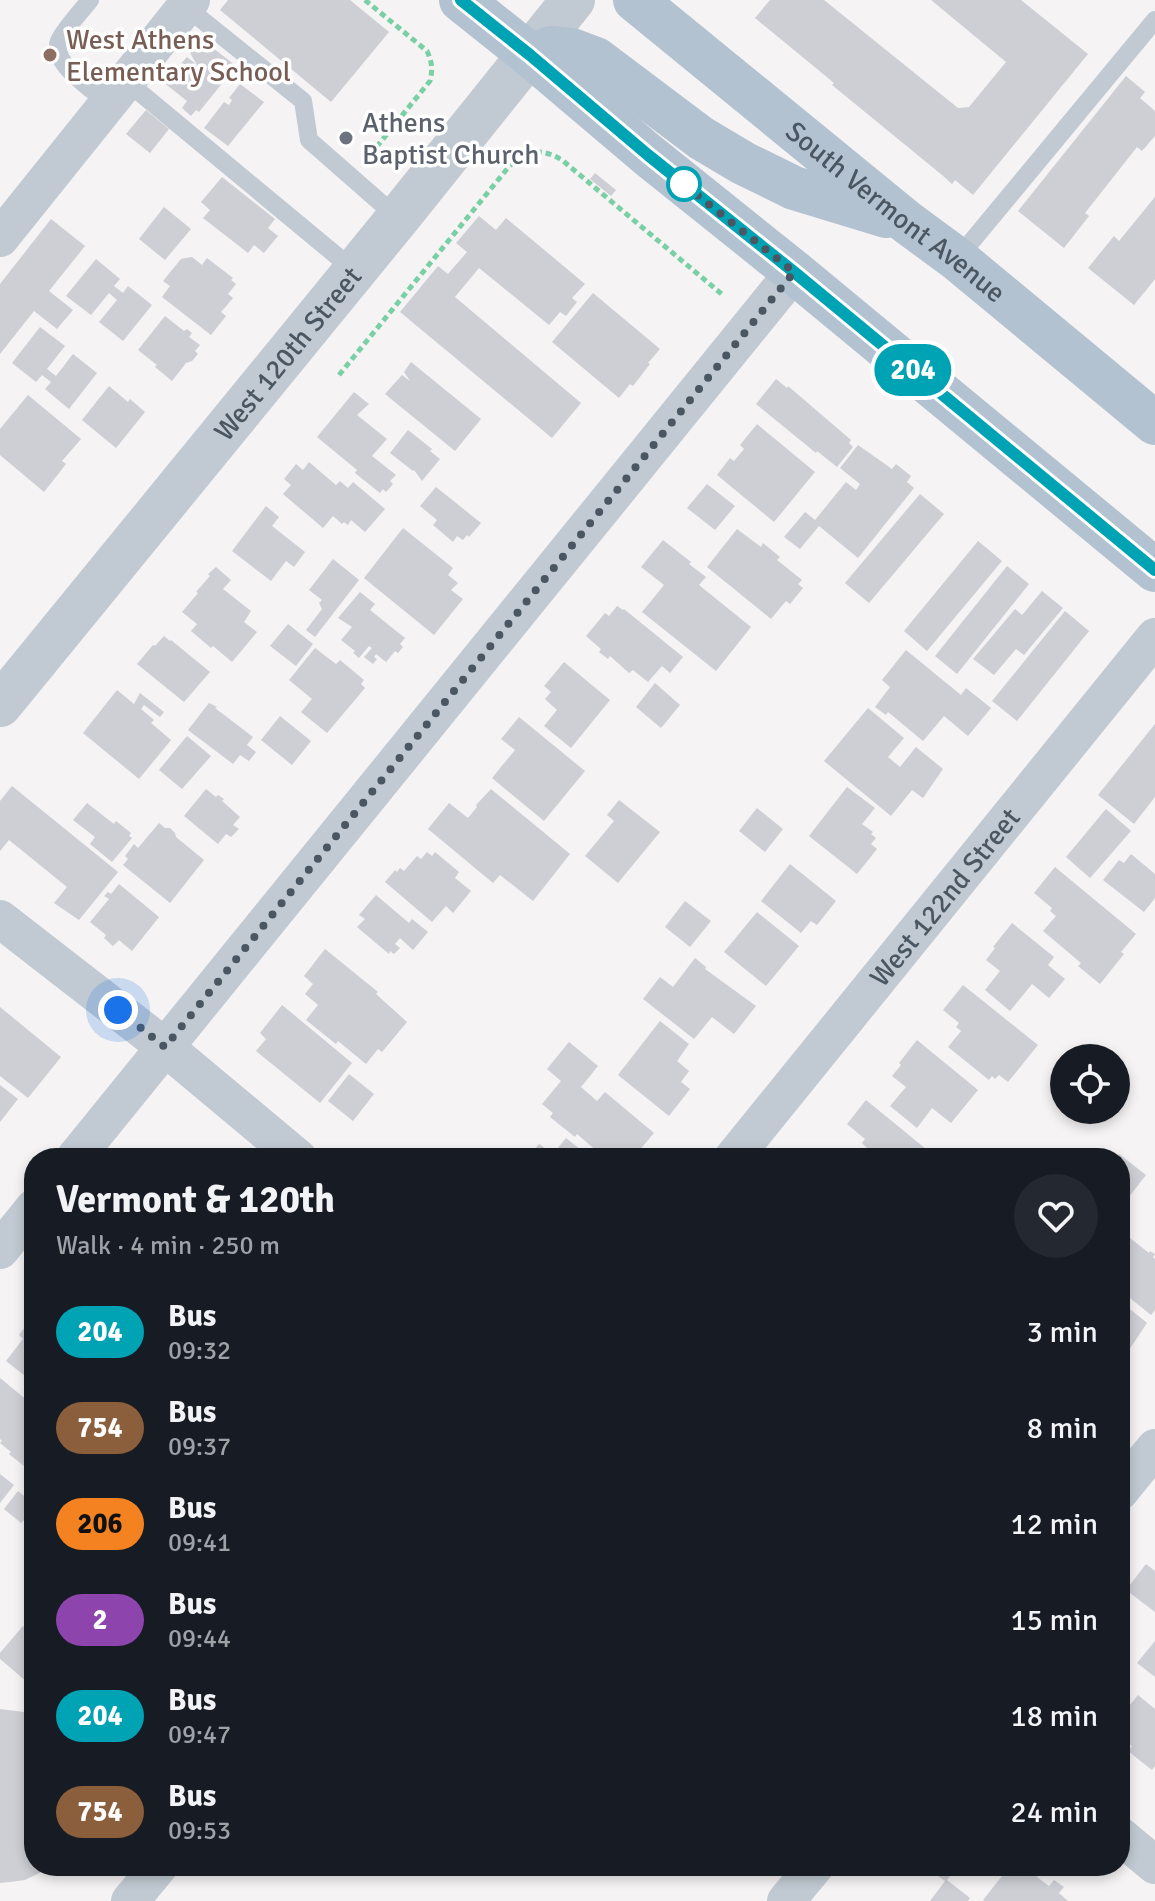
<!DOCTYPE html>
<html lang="en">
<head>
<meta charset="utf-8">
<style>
  body { margin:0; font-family:Signika,sans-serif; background:#242831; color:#f1f3f6; height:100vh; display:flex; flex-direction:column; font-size:30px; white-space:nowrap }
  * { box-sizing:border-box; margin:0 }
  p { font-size:26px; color:#9ea1a6 }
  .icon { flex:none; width:44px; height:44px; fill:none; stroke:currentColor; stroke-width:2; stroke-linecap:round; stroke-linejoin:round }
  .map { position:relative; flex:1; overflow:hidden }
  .side { position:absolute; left:24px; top:1148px; width:1106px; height:728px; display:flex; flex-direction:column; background:#171b24; border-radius:32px; box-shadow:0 4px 12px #0003 }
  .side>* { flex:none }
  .badge { padding:0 16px; border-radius:26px; font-size:28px; line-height:52px }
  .tools { position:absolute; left:1050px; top:1044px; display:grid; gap:16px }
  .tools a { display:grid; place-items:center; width:80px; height:80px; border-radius:50%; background:#171b24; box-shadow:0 4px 12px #0003; font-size:40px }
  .you { position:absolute; width:40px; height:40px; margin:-20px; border:6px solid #fff; border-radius:50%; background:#1a73e8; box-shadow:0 0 0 12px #1a73e833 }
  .map>.badge { position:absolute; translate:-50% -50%; box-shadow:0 0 0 4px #fff }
  .round { display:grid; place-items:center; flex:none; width:84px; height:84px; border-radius:42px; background:#242831 }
  .headline { display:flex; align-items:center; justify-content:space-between; height:136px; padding:0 32px }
  h1 { font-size:38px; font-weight:700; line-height:60px }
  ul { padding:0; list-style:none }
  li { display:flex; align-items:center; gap:24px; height:96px; padding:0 32px }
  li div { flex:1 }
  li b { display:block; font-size:30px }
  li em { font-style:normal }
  li .badge { min-width:88px; font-weight:700; text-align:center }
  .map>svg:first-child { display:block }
</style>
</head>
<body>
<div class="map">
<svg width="1155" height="1901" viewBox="0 0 1155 1901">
  <rect width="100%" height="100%" fill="#f5f3f3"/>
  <!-- building -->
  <g fill="#cdcfd5">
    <polygon points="228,0 350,0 389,32 331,102 220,10"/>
    <polygon points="770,0 824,0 958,108 969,107 1006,62 931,0 1021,0 1088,54 973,195 955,180 952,184 942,175 832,85 834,83 755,18"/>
    <polygon points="199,37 236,66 228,77 213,72 224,81 199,112 196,110 191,116 182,108 187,101 163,82 177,64 179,66 187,57 197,65 189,51"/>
    <polygon points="1126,76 1145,92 1140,98 1155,111 1155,136 1142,151 1137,147 1085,213 1089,216 1064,248 1018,211"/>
    <polygon points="240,84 264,102 228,146 204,128 224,102 229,105 232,100 229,98"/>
    <polygon points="146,110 169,129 150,153 126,134"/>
    <polygon points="595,173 616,190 611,196 590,179"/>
    <polygon points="222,177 275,219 268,228 278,236 264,253 254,245 248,253 203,218 210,210 201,202"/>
    <polygon points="1155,197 1155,279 1134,305 1088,268 1114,236 1119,241"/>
    <polygon points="164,207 191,229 165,260 139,239"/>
    <polygon points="479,216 496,230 506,218 585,284 572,298 577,302 566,316 560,312 549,325 479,268 455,297 581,403 552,438 400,312 438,266 448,274 467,252 456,243"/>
    <polygon points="51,219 85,246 49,291 73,310 57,329 34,311 0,354 0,284"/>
    <polygon points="192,257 202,265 207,258 233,278 231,280 236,284 228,294 233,298 221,312 226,316 211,335 162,297 170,286 163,281 181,259"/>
    <polygon points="96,259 120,279 114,286 123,293 128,286 152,305 123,341 99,322 117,300 109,293 91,315 66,296"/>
    <polygon points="593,293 660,349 648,363 650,364 633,386 630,384 619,398 552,342"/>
    <polygon points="165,316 184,331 187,329 192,333 189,337 200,345 195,351 198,354 192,361 186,363 172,381 155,367 157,365 138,350"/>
    <polygon points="40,327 65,346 47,369 56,376 73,354 97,373 69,409 45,389 51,382 42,375 36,382 12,363"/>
    <polygon points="411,362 481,419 455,451 385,394 402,375 410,381 404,372"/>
    <polygon points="776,379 787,388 788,386 851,440 849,443 853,447 837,467 817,451 816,453 756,404"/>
    <polygon points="109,386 128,402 130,399 145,412 116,448 82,420"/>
    <polygon points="354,392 369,404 357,415 387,439 372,456 396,475 390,481 393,484 386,492 383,489 380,493 355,473 357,470 317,437"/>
    <polygon points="28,395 81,439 62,461 66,464 44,492 0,455 0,429"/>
    <polygon points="757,424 815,472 774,522 717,475 730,458 734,461 744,449 740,445"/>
    <polygon points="408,430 432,449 430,451 440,459 422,481 414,470 413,471 390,453"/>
    <polygon points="858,445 892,469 896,464 911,476 907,482 914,488 858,558 819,526 800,549 784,537 805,512 815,520 846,482 856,490 860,484 840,468"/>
    <polygon points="309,462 336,485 340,481 348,488 353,482 385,509 365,532 351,520 348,525 344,522 342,524 333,516 323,528 283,494 291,485 284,479 296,464 303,470"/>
    <polygon points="707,484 735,506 715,530 687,508"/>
    <polygon points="436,487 481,523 469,537 467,535 463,540 457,536 453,542 433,525 437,520 420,506"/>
    <polygon points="920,494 944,514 869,603 845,583"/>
    <polygon points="266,506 279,517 272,526 305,552 294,567 286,561 271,581 232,551"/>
    <polygon points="403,528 453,568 448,575 458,583 451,590 463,599 434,635 364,578"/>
    <polygon points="737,529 761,547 763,543 780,557 777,560 802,580 798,584 803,588 790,604 786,601 771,619 707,567"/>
    <polygon points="663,540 691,562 689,564 706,577 699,585 751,627 716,671 642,612 664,585 641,567"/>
    <polygon points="978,541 1002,561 927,651 904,631"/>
    <polygon points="333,559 359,580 315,637 306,630 322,609 319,603 322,600 309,590"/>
    <polygon points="1007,566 1029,584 957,674 935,656"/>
    <polygon points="216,567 231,580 223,589 251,611 244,622 257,632 232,662 213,646 211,648 191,631 197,624 182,612 198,593 196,592 210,576 208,574"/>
    <polygon points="1042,591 1063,608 1024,655 1016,649 994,675 973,659 1015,609 1022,615"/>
    <polygon points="360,592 375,604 370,610 405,638 400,644 403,647 398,653 395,651 386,662 376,654 374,657 377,659 373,664 364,657 372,648 369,646 359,658 353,653 355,651 341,640 352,627 338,618"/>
    <polygon points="617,606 623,610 624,609 683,657 670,673 662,666 648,682 633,670 629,673 610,656 608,659 599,652 601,649 586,636 605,613 609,616"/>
    <polygon points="1065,611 1089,631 1017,721 992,701"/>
    <polygon points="288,624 313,644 296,666 270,646"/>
    <polygon points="164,636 170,641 171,640 210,672 184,702 137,664 153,645 155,646"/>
    <polygon points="315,648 336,664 340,660 364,680 361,684 365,688 327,733 301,712 312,699 289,680"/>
    <polygon points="906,650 961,695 966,688 991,708 968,736 944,716 923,741 888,712 886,715 875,707 890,687 882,680"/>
    <polygon points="564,662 610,700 571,748 544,726 557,710 545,699 551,692 544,686"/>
    <polygon points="655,683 680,705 661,728 636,707"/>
    <polygon points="117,690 134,704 140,693 164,712 160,717 144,705 141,709 154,720 151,723 171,740 139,779 83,733"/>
    <polygon points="209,703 217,707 215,708 253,737 247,745 256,752 249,761 240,755 233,764 188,730"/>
    <polygon points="868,708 904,738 888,757 900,767 916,747 943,769 923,798 912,790 891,816 824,761"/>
    <polygon points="280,716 311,741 292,765 261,740"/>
    <polygon points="519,717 585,771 544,821 492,778 515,750 501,739"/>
    <polygon points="1155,724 1155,797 1134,824 1098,795"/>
    <polygon points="187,736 211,756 182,789 159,770"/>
    <polygon points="12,786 118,872 79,920 54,903 67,887 9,840 0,851 0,801"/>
    <polygon points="847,787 875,808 862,824 873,832 871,834 876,838 871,844 877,849 857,874 809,836"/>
    <polygon points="206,789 216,797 218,795 224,799 222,801 240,817 233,825 239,829 231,837 226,834 218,844 184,816"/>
    <polygon points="491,789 570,854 533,901 500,875 493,883 428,829 449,803 468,818 477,807 476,805"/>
    <polygon points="619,800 660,832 618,883 585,856 614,821 607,815"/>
    <polygon points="87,803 110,821 114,824 116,821 131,833 129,836 132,838 112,862 90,844 95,837 73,820"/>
    <polygon points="757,808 783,829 765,852 739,831"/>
    <polygon points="1106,809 1131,831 1090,878 1066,857"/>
    <polygon points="159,823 165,828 170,828 175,833 176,837 204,860 170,903 123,865 128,859 125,856 134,844 138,848"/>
    <polygon points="427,852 432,856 435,852 459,872 455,878 471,891 453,913 446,906 432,922 385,882 395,870 397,872 400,868 404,871 417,856 421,859"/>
    <polygon points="1131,854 1155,874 1155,898 1144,912 1103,880 1119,860 1124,863"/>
    <polygon points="790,864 836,901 817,925 811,921 801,933 761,901"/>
    <polygon points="1055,867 1136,934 1121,952 1124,954 1100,984 1078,966 1081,963 1043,931 1056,916 1050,911 1052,908 1034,893"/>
    <polygon points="119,884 159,917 132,951 119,940 113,946 104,938 106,935 90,922 109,899 104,896 108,892 111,894"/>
    <polygon points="376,895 409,923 412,919 428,932 413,950 400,938 395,944 400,948 394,954 390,951 389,954 357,927 365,919 359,915"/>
    <polygon points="685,901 711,921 690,947 665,927"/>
    <polygon points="757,912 799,946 766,986 724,952"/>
    <polygon points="1012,923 1054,957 1048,965 1065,979 1049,998 1032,984 1010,1011 985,990 1000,971 986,960 995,948 993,947"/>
    <polygon points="325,949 378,992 376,994 407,1022 382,1052 378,1049 366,1064 338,1041 336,1044 306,1020 318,1005 305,994 313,984 304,976"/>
    <polygon points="695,958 706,967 705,969 756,1006 734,1034 712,1017 694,1039 643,999 660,977 673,987"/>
    <polygon points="963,985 1038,1045 1008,1082 999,1075 995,1079 992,1076 989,1080 948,1047 961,1031 956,1027 959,1023 943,1010"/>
    <polygon points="282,1005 352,1063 320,1103 256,1051 266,1039 260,1033"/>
    <polygon points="0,1007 61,1057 28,1098 0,1076"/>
    <polygon points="660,1021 689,1044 677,1061 689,1071 681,1082 690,1089 669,1116 618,1075"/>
    <polygon points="917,1040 978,1090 951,1123 932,1108 917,1128 890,1106 906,1087 892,1076 901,1065 899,1063"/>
    <polygon points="569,1042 598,1066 581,1087 597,1101 605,1092 654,1133 633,1158 625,1154 622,1158 605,1158 577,1134 575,1137 550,1117 553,1113 542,1104 561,1081 547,1069"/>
    <polygon points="349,1074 374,1094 353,1121 328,1101"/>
    <polygon points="0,1085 18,1099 0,1122"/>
    <polygon points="866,1100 937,1158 858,1158 867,1148 862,1143 865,1139 847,1124"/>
    <polygon points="566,1138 591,1158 528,1158 539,1144 553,1154"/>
    <polygon points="1119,1154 1146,1175 1125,1202 1123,1200 1120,1204 1120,1158 1116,1158"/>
    <polygon points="1130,1238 1149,1253 1150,1251 1155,1254 1153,1257 1155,1259 1155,1310 1151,1315 1120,1290 1120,1250"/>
    <polygon points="1120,1301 1147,1323 1127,1353 1120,1348"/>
    <polygon points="34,1315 34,1383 6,1361 23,1339 19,1335"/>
    <polygon points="0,1378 34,1406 34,1474 9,1454 11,1452 0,1443 2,1441 0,1439"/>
    <polygon points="0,1474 14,1485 0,1503"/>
    <polygon points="18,1491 34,1504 34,1524 26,1518 21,1523 4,1509"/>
    <polygon points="1146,1564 1155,1571 1155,1612 1126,1590"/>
    <polygon points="23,1626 29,1631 25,1636 34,1644 34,1688 0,1659 0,1653"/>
    <polygon points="1155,1641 1155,1677 1137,1663"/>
    <polygon points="1138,1695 1155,1709 1155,1766 1152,1770 1128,1751 1132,1746 1120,1736 1120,1717"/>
    <polygon points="0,1709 24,1712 34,1716 34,1866 54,1866 25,1880 10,1882 0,1883"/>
    <polygon points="924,1866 970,1866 966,1872 958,1866 947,1880 970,1898 968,1901 930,1901 945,1881"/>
    <polygon points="1010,1866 1035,1866 1041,1871 1037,1877 1049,1886 1054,1880 1064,1887 1059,1893 1068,1901 985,1901 983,1900"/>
  </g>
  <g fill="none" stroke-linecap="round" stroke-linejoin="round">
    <!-- path -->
    <g stroke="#7ad0a6" stroke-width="5" stroke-dasharray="6 4" stroke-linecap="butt">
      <path d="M365,0L427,51C432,62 433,69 430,81L366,160"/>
      <path d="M339,375L507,169C524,150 540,147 562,160L724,296"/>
    </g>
    <!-- service -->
    <g stroke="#c1cad2" stroke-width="18">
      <path d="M90,0C83,9 62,32 59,41C50,63 94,91 109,103"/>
      <polyline points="186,7 303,101 309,140 398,218"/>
      <polyline points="126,81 355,271"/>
      <polyline points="957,259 1155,20"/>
    </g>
    <!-- minor -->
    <g stroke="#c1cad2" stroke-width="38">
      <polyline points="0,238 191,0"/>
      <polyline points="0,919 165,1047 298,1158"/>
      <polyline points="75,1158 794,272"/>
      <path id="s1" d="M733,1158L1155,637"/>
      <polyline points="0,1250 34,1208"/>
      <polyline points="1120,1491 1155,1448"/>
      <polyline points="1120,1836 1155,1865"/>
      <polyline points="130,1901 159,1866"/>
      <polyline points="786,1901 815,1866"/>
    </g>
    <!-- tertiary -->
    <path stroke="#c1cad2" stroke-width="44" id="s2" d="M0,705L398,218L573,0"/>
    <!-- primary -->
    <g stroke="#b3c2d1" stroke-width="44">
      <polyline points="461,0 530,55 648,155 794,272 1155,570"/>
      <path id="s3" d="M635,0L908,223L957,259L1155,423"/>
      <polyline points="530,55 551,48 572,50 596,59 701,138 743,163 794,188 886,216"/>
    </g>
  </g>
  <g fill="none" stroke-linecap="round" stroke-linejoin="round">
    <defs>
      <polyline id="line" points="461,0 530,55 648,155 794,272 1155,570"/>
    </defs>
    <!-- line casing -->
    <use href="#line" stroke="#fff" stroke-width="18"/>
    <!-- line -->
    <use href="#line" stroke="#00a3b4" stroke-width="12"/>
    <!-- walk -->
    <polyline stroke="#4a5661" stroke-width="8" stroke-dasharray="0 14.4" points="118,1010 165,1047 794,272 672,175 684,184"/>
  </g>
  <!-- markers -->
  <circle fill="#8d6e63" stroke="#fff" stroke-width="3" cx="50" cy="55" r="8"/>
  <circle fill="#6b7280" stroke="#fff" stroke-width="3" cx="346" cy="138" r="8"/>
  <circle fill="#fff" stroke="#00a3b4" stroke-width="4" cx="684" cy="184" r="16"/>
  <g text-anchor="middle" stroke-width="7" stroke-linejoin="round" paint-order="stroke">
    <!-- education labels -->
    <g font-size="28" fill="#785e54" stroke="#fff" text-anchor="start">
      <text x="66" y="49">West Athens<tspan x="66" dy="32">Elementary School</tspan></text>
    </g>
    <!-- worship labels -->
    <g font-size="28" fill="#5b616d" stroke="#fff" text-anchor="start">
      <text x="362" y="132">Athens<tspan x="362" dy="32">Baptist Church</tspan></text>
    </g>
    <!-- street labels -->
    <g font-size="28" fill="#4a5661" stroke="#fff">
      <text dy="10" stroke="none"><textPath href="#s3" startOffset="336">South Vermont Avenue</textPath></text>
      <text dy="10" stroke="none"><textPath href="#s2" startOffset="454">West 120th Street</textPath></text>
      <text dy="10" stroke="none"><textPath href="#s1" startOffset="336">West 122nd Street</textPath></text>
    </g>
  </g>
</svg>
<div class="tools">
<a><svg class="icon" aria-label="locate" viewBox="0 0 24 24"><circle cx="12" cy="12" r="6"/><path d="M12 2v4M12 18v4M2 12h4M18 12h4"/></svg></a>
</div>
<div class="you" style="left:118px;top:1010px"></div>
<b class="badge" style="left:913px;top:370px;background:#00a3b4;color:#fff">204</b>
<section class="side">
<div class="headline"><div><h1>Vermont &amp; 120th</h1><p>Walk · 4 min · 250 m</p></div><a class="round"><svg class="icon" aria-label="heart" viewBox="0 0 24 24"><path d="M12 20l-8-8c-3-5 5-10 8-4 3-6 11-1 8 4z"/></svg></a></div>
<ul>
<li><span class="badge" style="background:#00a3b4;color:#fff">204</span><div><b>Bus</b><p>09:32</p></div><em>3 min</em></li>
<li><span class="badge" style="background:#8b5e3c;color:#fff">754</span><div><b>Bus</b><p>09:37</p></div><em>8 min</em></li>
<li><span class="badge" style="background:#f58220;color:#111">206</span><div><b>Bus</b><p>09:41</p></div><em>12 min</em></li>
<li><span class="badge" style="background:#8e44ad;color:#fff">2</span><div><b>Bus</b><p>09:44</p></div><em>15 min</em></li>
<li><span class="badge" style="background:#00a3b4;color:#fff">204</span><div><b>Bus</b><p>09:47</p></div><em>18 min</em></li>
<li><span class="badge" style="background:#8b5e3c;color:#fff">754</span><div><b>Bus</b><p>09:53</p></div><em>24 min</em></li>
</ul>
</section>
</div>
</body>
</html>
